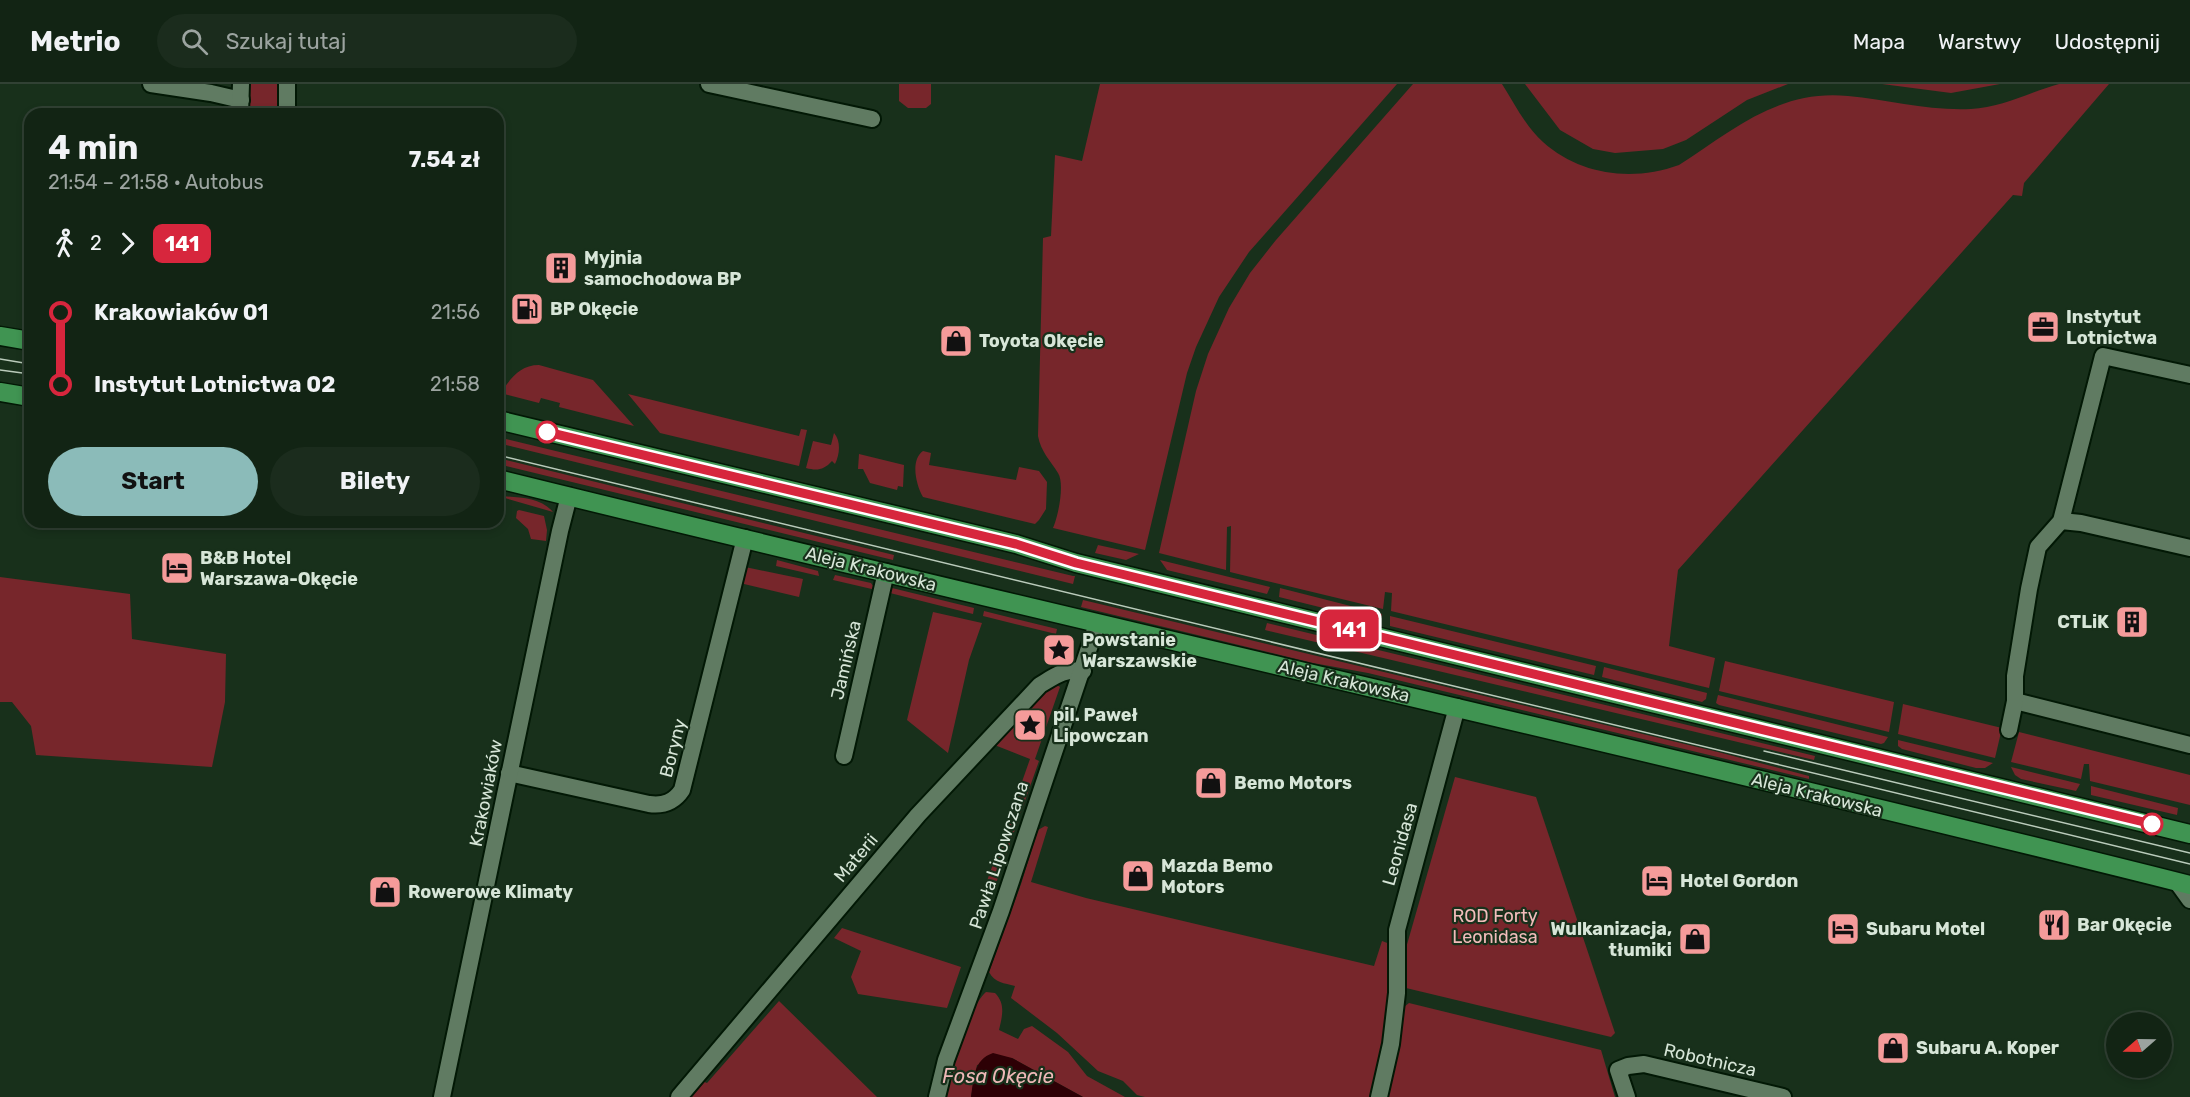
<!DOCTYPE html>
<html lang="pl">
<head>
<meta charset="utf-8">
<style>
  body { margin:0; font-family:Rubik,sans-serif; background:#1b2c1d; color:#f1f3f6; height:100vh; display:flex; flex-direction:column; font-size:22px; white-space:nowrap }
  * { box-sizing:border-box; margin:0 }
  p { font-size:20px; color:#9ca4a0 }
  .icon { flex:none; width:33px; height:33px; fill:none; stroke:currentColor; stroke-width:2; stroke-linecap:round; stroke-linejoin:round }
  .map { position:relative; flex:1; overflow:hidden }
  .drawer { position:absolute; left:24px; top:24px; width:480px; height:420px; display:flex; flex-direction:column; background:#122414; border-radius:18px; box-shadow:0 3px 9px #0003,0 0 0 2px #314134 }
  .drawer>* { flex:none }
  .badge { padding:0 12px; border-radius:9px; font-size:21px; line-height:39px }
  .needle { width:39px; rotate:250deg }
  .tools { position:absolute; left:2106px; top:928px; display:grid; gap:12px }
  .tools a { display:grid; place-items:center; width:66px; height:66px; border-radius:50%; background:#122414; box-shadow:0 3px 9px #0003,0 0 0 2px #314134; font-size:30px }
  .map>.badge { position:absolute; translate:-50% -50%; box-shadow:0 0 0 3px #fff }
  .legs { display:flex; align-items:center; gap:9px; height:66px; padding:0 24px; font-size:20px }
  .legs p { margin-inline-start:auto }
  .summary { display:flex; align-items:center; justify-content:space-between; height:102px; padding:0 24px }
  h1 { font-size:33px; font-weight:700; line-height:45px }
  .button { display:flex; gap:12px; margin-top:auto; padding:12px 24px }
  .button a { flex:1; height:69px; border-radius:36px; background:#8bbbb9; color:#111; font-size:24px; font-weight:700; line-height:69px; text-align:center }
  .button a+a { background:#1b2c1d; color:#f1f3f6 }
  ul { padding:0 24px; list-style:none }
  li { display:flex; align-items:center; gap:21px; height:72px; font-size:22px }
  li i { display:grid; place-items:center; width:9px; height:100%; margin:0 8px; background:currentColor }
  li i::after { content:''; width:15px; height:15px; margin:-8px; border:4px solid; border-radius:50%; background:#122414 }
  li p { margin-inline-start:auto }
  li:first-child i { background:linear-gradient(#0000 50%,currentColor 0) }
  li:last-child i { background:linear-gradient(currentColor 50%,#0000 0) }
  header { display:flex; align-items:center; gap:36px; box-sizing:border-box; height:84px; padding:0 30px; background:#122414; border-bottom:2px solid #314134 }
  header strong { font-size:28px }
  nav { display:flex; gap:33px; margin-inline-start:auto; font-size:21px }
  .search { width:420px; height:54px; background:#1b2c1d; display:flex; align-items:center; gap:15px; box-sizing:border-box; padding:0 21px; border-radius:33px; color:#9ca4a0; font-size:22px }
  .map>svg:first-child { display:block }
</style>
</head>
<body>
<header>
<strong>Metrio</strong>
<div class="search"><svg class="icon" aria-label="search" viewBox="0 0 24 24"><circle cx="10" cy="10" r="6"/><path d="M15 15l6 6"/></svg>Szukaj tutaj</div>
<nav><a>Mapa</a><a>Warstwy</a><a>Udostępnij</a></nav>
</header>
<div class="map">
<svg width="2190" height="1013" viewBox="0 0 2190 1013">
  <rect width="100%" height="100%" fill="#18301b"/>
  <!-- green -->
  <g fill="#77262b">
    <polygon points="250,0 279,0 278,30 250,30"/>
    <polygon points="899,0 931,0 931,20 926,24 908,24 899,17"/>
    <path d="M1100,0H1397L1249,168L1219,213L1196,263L1187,289L1145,466L1053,444C1058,433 1065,400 1058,389C1050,376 1041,368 1038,352L1043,154L1051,152L1055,71L1082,77Z"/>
    <path d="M1413,0H1502C1514,19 1526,43 1543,58C1580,91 1632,98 1679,81C1733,46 1779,5 1848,12C1889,16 1929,27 1971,25C2001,24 2030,8 2059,0C2071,0 2095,0 2109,0L2024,99L2022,112L2013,111L1678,486L1669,562L1715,574L1709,604L1391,527L1392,509L1385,508L1383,525L1230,488L1231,442L1227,443L1226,486L1159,469L1196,307L1208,270L1229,224L1250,189L1276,156Z"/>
    <polygon points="1525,0 1788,0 1747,16 1686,56 1663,65 1615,69 1593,65 1560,46"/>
    <polygon points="1882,0 2000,0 1951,9"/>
    <path d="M539,281L593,296L634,342L559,323L560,319L541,314L539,319L500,309C511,295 519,281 539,281Z"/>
    <polygon points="628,310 799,352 801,345 807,346 799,382 660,349"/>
    <path d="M834,349C841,357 840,370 835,380L832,377C824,386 817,387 806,384L813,357L831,361Z"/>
    <polygon points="498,353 1073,492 1075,492 1073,500 498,359"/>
    <path d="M923,367L931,369L929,381L1016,396L1019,383L1039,387L1047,398L1046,425L1039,436L1035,440L923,413C916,401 910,376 923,367Z"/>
    <polygon points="859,370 904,381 903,403 898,402 897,406 870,399 863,385 858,385"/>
    <polygon points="498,374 894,471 893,476 498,380"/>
    <path d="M498,412C516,413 541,413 553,428Z"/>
    <polygon points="519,426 544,432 547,446 546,457 531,455 528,445 516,434 517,427"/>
    <polygon points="1098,461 1139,470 1126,476 1095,469"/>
    <polygon points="777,476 818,487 819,492 776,482"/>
    <polygon points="1160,476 1270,503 1267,510 1171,487 1167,486"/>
    <polygon points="745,483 803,495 799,513 744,500 740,497"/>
    <polygon points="835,491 871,499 876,506 833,496"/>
    <polygon points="0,493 130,510 132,555 226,570 225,618 212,683 36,671 31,642 12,618 0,618"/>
    <polygon points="892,504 974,524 973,530 886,508"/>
    <polygon points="1280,504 1382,530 1380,538 1279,513"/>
    <polygon points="1083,516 1718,668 1809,692 1809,695 1368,589 1313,579 1081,523"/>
    <polygon points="984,527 1057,545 1056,550 983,532"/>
    <polygon points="933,528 982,539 969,576 948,669 907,636"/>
    <polygon points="1390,532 1596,582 1594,591 1390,542"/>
    <polygon points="1267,539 1815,672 1814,676 1265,546"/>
    <polygon points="1725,577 1894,618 1889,648 1719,607"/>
    <polygon points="1604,583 1707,609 1706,615 1702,618 1602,593"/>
    <polygon points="1054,599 1060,603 1035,675 1039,677 993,808 988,806 990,799 987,797 1030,675 992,660 1044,606"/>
    <polygon points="1718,611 1888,653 1884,659 1881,660 1719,621 1716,619"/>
    <polygon points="1903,620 2002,644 1995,674 1898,650"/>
    <polygon points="2019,648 2190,691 2190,721 2090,697 2089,680 2084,680 2081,695 2011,678"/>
    <polygon points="1898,656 1993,679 1985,684 1976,684 1902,665 1898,662"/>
    <polygon points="2011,683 2080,700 2076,707 2021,695 2015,691"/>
    <polygon points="1455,693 1536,713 1615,949 1611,953 1406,904 1406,864"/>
    <polygon points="2091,702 2178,724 2177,731 2091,711"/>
    <path d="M1045,742L1048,743L1031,798L1086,814L1374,882L1382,857L1390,860V928L1385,939L1377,991L1370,1013H1145L1137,1011L1123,997L1098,987L1057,949L1011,914L1015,902C1004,899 995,899 989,888L1021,800L1038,746Z"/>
    <polygon points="842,844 961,883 947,924 858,910 851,893 861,867 834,854"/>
    <path d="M986,908L995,909C1006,920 1002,933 999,946L1018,955L1024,945L1032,942L1068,968L1087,992L1125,1013H1083L1012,974L977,981L971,1013H947C952,989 968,923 986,908Z"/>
    <polygon points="779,917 877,1013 685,1013 702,997 707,999"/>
    <polygon points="1409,919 1601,966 1615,1013 1388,1013 1404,923"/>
  </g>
  <!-- water -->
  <path fill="#2d0005" d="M993,969L1012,974L1083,1013H971C974,994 973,976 993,969Z"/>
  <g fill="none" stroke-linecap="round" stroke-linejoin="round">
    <defs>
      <g id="minor">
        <polyline points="151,0 211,9 241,16"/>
        <polyline points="709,0 872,35"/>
        <polyline points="240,30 241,0"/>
        <polyline points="287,30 287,0"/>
        <polyline points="2061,437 2081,439 2190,464"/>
        <polyline points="2015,617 2190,661"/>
        <polyline points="2009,646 2015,617 2015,592 2029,505 2038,463 2061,437 2103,272 2190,291"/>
        <polyline points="844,672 886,488"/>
        <path d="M509,689L649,720C664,722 674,718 682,706L745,454"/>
        <polyline points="2177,798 2190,816"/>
        <polyline points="442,1013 560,447 569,412"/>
        <path d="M679,1013L918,731L1040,601C1055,592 1065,584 1083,587"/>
        <polyline points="937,1013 946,976 1001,827 1097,540"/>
        <polyline points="1379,1013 1391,960 1397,909 1397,846 1457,623"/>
        <polyline points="1627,1013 1618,986 1628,982 1644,980 1783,1013"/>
      </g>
      <g id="major">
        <polyline points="0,252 30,257"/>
        <polyline points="0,308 30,313"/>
        <polyline points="498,336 1016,460 1076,479 2190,750"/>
        <path d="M498,395C1061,534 1627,660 2190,801"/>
      </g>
    </defs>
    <!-- minor casing -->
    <use href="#minor" stroke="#021805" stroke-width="20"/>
    <!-- major casing -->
    <use href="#major" stroke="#021805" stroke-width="21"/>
    <!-- minor -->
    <use href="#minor" stroke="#607b62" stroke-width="16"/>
    <!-- major -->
    <use href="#major" stroke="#409452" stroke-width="18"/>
    <!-- tram -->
    <g stroke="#bacbbb" stroke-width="1.5">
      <polyline points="0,275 30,280"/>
      <polyline points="0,286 30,290"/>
      <polyline points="498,371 2190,780"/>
      <polyline points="1764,667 2190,769"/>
    </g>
  </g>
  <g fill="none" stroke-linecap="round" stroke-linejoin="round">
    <defs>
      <polyline id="line-1" points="547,348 1016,460 1076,479 2152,740"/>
    </defs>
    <!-- line-1 casing -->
    <use href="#line-1" stroke="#fff" stroke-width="14"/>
    <!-- line-1 -->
    <use href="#line-1" stroke="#d7263d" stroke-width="9"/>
  </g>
  <!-- icons -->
  <defs>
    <symbol id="building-square" viewBox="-11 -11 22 22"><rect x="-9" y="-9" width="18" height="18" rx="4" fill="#f59b9a" stroke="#18301b"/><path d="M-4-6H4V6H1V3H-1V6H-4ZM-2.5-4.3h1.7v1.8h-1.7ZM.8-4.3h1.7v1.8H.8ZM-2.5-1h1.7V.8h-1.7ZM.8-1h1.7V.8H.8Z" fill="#111"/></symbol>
    <symbol id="fuel-square" viewBox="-11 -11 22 22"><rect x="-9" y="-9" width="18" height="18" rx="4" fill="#f59b9a" stroke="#18301b"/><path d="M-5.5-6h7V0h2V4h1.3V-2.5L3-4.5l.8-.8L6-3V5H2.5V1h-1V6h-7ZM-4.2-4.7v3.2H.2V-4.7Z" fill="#111"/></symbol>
    <symbol id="office-square" viewBox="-11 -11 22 22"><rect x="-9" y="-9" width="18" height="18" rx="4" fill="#f59b9a" stroke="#18301b"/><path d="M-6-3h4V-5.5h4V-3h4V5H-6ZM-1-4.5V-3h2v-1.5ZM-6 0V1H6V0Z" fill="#111"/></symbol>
    <symbol id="shop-square" viewBox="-11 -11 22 22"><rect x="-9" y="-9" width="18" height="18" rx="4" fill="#f59b9a" stroke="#18301b"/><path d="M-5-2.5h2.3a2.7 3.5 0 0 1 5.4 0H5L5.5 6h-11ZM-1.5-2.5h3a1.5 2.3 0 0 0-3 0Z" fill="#111"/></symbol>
    <symbol id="hotel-square" viewBox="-11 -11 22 22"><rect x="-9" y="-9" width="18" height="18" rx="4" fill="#f59b9a" stroke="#18301b"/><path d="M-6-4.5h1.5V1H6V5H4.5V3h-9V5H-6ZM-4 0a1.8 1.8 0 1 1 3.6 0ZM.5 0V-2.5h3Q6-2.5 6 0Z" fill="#111"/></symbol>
    <symbol id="sight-square" viewBox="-11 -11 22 22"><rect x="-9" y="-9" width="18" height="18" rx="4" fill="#f59b9a" stroke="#18301b"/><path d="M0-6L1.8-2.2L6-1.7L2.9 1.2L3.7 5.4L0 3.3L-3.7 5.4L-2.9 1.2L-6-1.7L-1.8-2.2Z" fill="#111"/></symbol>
    <symbol id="restaurant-square" viewBox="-11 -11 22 22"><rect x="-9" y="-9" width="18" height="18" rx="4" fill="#f59b9a" stroke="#18301b"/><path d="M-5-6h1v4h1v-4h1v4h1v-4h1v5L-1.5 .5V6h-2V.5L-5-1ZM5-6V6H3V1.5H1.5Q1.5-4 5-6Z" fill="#111"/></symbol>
  </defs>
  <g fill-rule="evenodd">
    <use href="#building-square" x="542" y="165" width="38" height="38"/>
    <use href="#fuel-square" x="508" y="206" width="38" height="38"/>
    <use href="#office-square" x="2024" y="224" width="38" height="38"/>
    <use href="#shop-square" x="937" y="238" width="38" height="38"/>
    <use href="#hotel-square" x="158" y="465" width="38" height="38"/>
    <use href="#building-square" x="2113" y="519" width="38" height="38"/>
    <use href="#sight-square" x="1040" y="547" width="38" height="38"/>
    <use href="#sight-square" x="1011" y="622" width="38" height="38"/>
    <use href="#shop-square" x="1192" y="680" width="38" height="38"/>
    <use href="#shop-square" x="1119" y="773" width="38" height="38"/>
    <use href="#hotel-square" x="1638" y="778" width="38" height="38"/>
    <use href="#shop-square" x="366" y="789" width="38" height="38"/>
    <use href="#restaurant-square" x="2035" y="822" width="38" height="38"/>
    <use href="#hotel-square" x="1824" y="826" width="38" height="38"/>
    <use href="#shop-square" x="1676" y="836" width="38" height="38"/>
    <use href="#shop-square" x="1874" y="945" width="38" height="38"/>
  </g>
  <!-- markers -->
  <g fill="#fff" stroke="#d7263d" stroke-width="3">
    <circle cx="547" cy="348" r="10"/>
    <circle cx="2152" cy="740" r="10"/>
  </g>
  <g text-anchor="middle" stroke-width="4.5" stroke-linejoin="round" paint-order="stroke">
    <!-- poi labels -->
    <g font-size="18" font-weight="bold" fill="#d7e6d8" stroke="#18301b" text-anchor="start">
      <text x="584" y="180">Myjnia<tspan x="584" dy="21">samochodowa BP</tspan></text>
      <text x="550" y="231">BP Okęcie</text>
      <text x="2066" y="239">Instytut<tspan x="2066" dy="21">Lotnictwa</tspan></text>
      <text x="979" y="263">Toyota Okęcie</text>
      <text x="200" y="480">B&amp;B Hotel<tspan x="200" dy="21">Warszawa-Okęcie</tspan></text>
      <text x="2109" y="544" text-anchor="end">CTLiK</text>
      <text x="1082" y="562">Powstanie<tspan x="1082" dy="21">Warszawskie</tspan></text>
      <text x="1053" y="637">pil. Paweł<tspan x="1053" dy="21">Lipowczan</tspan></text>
      <text x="1234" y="705">Bemo Motors</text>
      <text x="1161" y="788">Mazda Bemo<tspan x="1161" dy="21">Motors</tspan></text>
      <text x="1680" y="803">Hotel Gordon</text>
      <text x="408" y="814">Rowerowe Klimaty</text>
      <text x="2077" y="847">Bar Okęcie</text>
      <text x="1672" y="851" text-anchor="end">Wulkanizacja,<tspan x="1672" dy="21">tłumiki</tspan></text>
      <text x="1866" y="851">Subaru Motel</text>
      <text x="1916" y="970">Subaru A. Koper</text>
    </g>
    <!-- street labels -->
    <g font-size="18" fill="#d7e6d8" stroke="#18301b">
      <text transform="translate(871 485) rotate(14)" y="6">Aleja Krakowska</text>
      <text transform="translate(846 576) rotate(-77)" y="6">Jamińska</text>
      <text transform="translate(1344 597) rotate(13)" y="6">Aleja Krakowska</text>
      <text transform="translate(673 664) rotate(-76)" y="6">Boryny</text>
      <text transform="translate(486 709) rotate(-79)" y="6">Krakowiaków</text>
      <text transform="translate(1817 711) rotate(14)" y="6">Aleja Krakowska</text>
      <text transform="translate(1400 760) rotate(-74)" y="6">Leonidasa</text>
      <text transform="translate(999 771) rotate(-72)" y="6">Pawła Lipowczana</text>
      <text transform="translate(856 774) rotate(-50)" y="6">Materii</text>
      <text transform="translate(1710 976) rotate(13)" y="6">Robotnicza</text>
    </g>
    <!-- park labels -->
    <g font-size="18" fill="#f2bcbb" stroke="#18301b">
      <text x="1495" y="838">ROD Forty<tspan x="1495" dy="21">Leonidasa</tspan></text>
    </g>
    <!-- water labels -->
    <g font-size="20" font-style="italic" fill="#eeb8b7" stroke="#18301b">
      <text x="998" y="999">Fosa Okęcie</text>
    </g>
  </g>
</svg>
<div class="tools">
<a><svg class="needle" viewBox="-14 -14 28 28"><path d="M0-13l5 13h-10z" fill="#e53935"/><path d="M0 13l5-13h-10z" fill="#9ca4a0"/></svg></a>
</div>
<b class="badge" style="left:1349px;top:545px;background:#d7263d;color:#fff">141</b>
<section class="drawer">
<div class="summary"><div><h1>4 min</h1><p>21:54 – 21:58 · Autobus</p></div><b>7.54 zł</b></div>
<div class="legs"><svg class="icon" aria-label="walk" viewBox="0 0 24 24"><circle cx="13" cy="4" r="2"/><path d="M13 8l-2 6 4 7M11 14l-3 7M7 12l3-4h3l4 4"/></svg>2<svg class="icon" aria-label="forward" viewBox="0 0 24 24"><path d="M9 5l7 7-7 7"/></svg><b class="badge" style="background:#d7263d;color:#fff">141</b></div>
<ul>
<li><i style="color:#d7263d"></i><b>Krakowiaków 01</b><p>21:56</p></li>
<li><i style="color:#d7263d"></i><b>Instytut Lotnictwa 02</b><p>21:58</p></li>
</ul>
<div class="button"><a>Start</a><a>Bilety</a></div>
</section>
</div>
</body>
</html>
